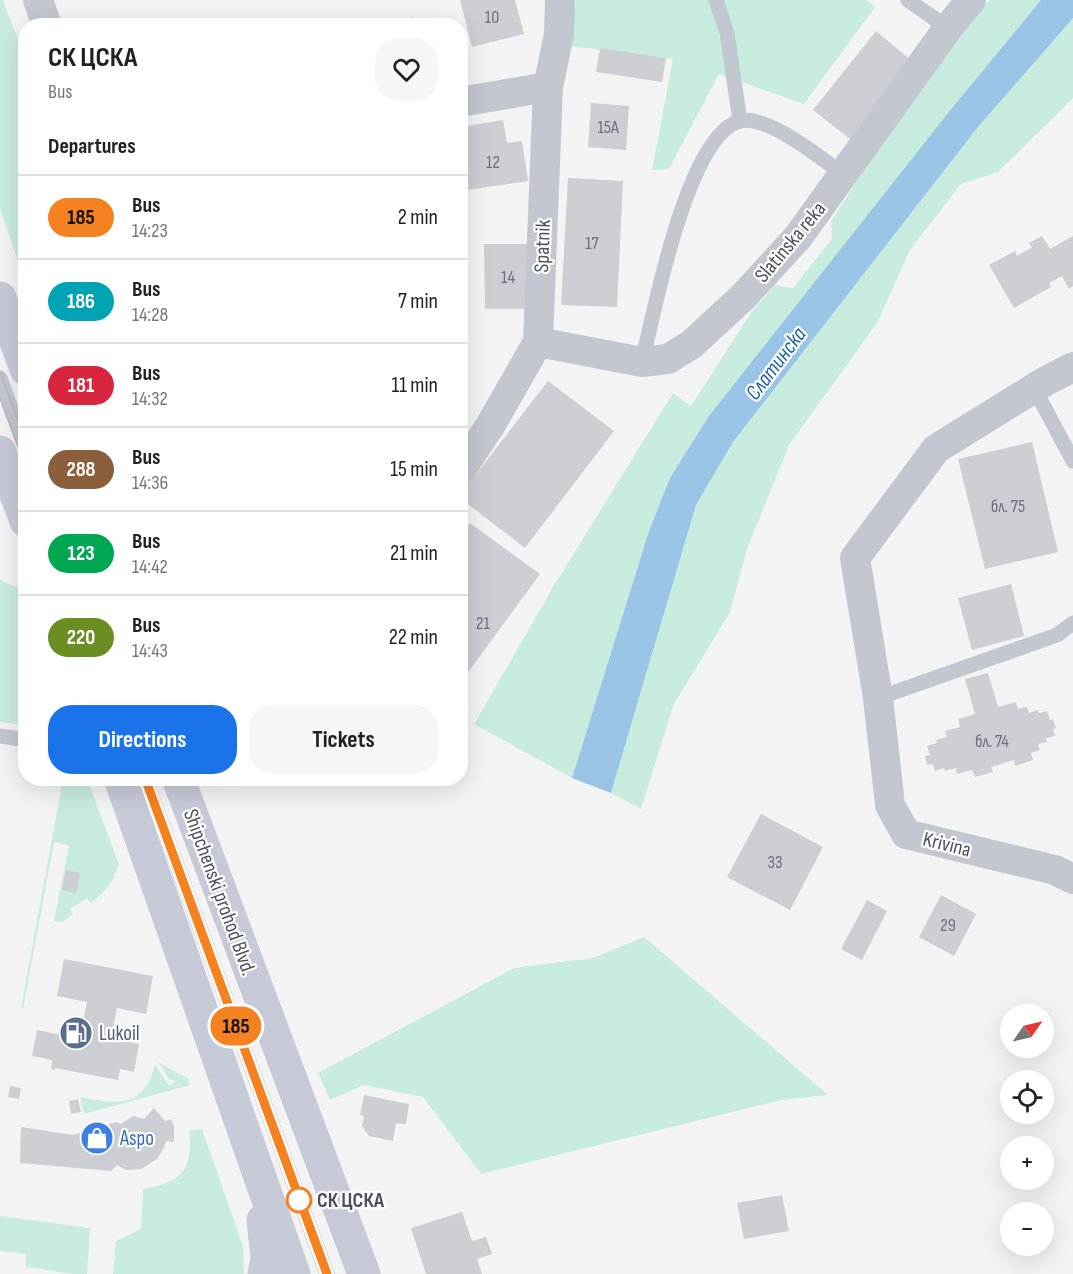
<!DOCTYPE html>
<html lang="en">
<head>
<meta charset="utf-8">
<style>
  body { margin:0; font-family:"Sofia Sans Condensed",sans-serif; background:#f6f6f6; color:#222; height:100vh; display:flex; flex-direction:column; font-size:22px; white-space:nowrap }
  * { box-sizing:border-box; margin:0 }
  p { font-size:20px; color:#767676 }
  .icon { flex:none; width:33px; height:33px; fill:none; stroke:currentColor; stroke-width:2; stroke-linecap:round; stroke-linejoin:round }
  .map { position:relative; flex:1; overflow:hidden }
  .details { position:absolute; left:18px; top:18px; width:450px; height:768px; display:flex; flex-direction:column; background:#fff; border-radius:24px; box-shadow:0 6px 24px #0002 }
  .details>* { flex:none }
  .badge { padding:0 12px; border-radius:20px; font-size:21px; line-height:39px }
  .needle { width:39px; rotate:56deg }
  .fabs { position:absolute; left:1000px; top:1004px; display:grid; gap:12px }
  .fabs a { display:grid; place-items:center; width:54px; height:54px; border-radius:50%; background:#fff; box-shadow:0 6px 24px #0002; font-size:30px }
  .map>.badge { position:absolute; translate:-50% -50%; box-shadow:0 0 0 3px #fff }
  h2 { padding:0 30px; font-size:22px; line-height:54px }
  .round { display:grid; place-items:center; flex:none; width:63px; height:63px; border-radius:24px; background:#f6f6f6 }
  .summary { display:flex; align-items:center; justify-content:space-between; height:102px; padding:0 30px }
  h1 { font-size:28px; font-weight:700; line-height:45px }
  .button { display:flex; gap:12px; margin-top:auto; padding:12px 30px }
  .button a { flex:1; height:69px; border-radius:24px; background:#1a73e8; color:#fff; font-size:24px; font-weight:700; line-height:69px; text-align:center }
  .button a+a { background:#f6f6f6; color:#222 }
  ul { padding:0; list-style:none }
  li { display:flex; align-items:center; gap:18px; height:84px; padding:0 30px; border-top:2px solid #e0e0e0 }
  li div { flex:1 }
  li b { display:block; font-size:22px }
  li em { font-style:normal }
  li .badge { min-width:66px; font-weight:700; text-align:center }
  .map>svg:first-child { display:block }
</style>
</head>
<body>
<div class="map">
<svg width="1073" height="1274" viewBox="0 0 1073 1274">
  <rect width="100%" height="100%" fill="#f4f3f3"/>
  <!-- green -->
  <g fill="#c7ecde">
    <polygon points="0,0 3,0 25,59 25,282 0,208"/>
    <polygon points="576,0 866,0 875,7 804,104 719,74 669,169 652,170 673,59 570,46"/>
    <polygon points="990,0 1041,0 952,108 648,534 572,778 474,724 555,584 673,393 691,406 751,313 775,285 793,288 832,239 831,221 891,130 977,13"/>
    <polygon points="1073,18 1073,98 998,172 961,184 910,250 877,323 789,445 747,549 730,612 673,706 641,809 611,793 696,505 733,442 978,127"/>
    <polygon points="0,580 25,591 25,725 0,722"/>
    <path d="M63,779H87L119,864C114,881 105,893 91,903L87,898L70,909L73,914L62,922L54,921L69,845L54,842L23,1009L21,1008Z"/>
    <polygon points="644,937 828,1095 781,1100 481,1174 423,1097 364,1085 330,1100 318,1073 514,968 593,958"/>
    <path d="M158,1062L188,1079L190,1085L84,1114L80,1097C118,1104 144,1109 155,1064L168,1085L174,1084L173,1080H170Z"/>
    <path d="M202,1129L243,1246L244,1274H113L116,1241L141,1229L143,1189C180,1183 194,1171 189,1131Z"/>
    <polygon points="0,1216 90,1228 87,1274 73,1274 26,1267 26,1254 0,1251"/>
  </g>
  <!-- water -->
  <polygon fill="#99c4e5" points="1041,0 1073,0 1073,18 978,127 733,442 696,505 611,793 572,778 648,534 670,478 709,416 952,108"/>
  <!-- building -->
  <g fill="#cdced4">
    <polygon points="460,0 515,0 524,34 472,47"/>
    <polygon points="414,17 416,26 377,26 377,24"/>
    <polygon points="876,31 912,61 850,139 813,110"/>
    <polygon points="600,48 666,58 662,82 596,72"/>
    <polygon points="591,103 629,106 626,150 588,147"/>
    <polygon points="503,120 507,143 522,141 528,181 460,191 460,127"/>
    <polygon points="568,178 623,181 617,307 561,305"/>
    <polygon points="1042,236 1050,249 1073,236 1073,286 1069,289 1062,276 1049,283 1051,287 1014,308 989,265 1015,251 1017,256 1025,251 1032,248 1029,243"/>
    <polygon points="484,244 532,244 532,309 485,309"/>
    <polygon points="548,381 614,431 525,548 460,498 460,495"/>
    <polygon points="1032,442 1058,552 985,569 958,459"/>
    <polygon points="470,523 540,574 466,675 460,671 460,536"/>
    <polygon points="1011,584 1024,636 972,650 958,598"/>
    <polygon points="988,673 998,707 1016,702 1018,709 1027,707 1029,713 1038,710 1039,713 1047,711 1050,720 1053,719 1056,728 1053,729 1055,736 1046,738 1047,742 1038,744 1040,750 1031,753 1033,760 1015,766 1014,760 991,767 993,772 975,777 972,770 957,774 956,768 945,771 944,768 935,771 933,764 927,765 925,756 930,755 927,746 937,743 936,740 947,737 945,731 960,727 958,719 975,714 965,679"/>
    <polygon points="761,814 823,847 790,910 727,877"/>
    <polygon points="66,870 80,873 76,893 62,890"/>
    <polygon points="941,895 976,914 954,956 919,937"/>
    <polygon points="867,900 887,911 862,960 841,949"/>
    <polygon points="64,959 153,976 146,1014 117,1008 111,1038 139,1044 134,1072 120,1069 118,1080 55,1068 55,1070 51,1069 52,1060 32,1056 37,1030 62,1035 63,1028 81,1032 87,1002 57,996"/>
    <polygon points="10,1086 21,1088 19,1099 8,1097"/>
    <polygon points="364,1095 409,1104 406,1124 396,1123 393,1141 369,1136 362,1126 364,1116 360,1115"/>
    <polygon points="78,1099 81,1112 71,1114 69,1101"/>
    <polygon points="154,1108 165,1121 171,1119 174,1126 174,1142 166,1141 164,1148 157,1159 141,1169 126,1170 117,1165 111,1171 20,1163 21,1127 73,1135 116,1122 121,1124 133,1116 144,1119"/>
    <polygon points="782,1195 789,1231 744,1239 737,1203"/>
    <polygon points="462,1212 472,1241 486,1237 492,1254 477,1259 482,1274 426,1274 411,1228"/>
  </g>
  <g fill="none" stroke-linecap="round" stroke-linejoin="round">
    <!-- lane -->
    <g stroke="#c2c7cf" stroke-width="15">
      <polyline points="716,0 727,33 740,121"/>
      <polyline points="908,0 948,28"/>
      <path d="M642,362C654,313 687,135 740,121C767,114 822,159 844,175"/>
      <polyline points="0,378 26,449"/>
      <polyline points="1034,388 1073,461"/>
      <polyline points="878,698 1057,635 1073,623"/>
      <polyline points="0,736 26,740"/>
      <polyline points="145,778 327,1274"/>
    </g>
    <!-- street -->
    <g stroke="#c2c7cf" stroke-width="30">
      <polyline points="38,0 47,26"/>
      <polyline points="460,102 548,87"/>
      <polyline points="538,342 642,362 668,359 692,344 744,296 798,237 948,28 971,0"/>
      <polyline points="1073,367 1044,382 936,449 855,558 878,698 890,805 906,834 1055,870 1073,879"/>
      <polyline points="460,471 490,426 538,342 548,87 559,34 560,0"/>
    </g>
    <!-- secondary -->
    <g stroke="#c6cad7" stroke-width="33">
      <polyline points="0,298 26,369"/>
      <polyline points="0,452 26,521"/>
      <polyline points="120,778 294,1274"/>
      <polyline points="178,778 364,1274"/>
      <polyline points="263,1220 267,1258 264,1274"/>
    </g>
    <!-- tram -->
    <g stroke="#b5b6bc" stroke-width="1.5">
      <polyline points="0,372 26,441"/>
      <polyline points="0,398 26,468"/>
      <polyline points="139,778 320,1274"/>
      <polyline points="150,778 334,1274"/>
    </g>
  </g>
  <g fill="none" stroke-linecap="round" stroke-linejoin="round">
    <defs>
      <polyline id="line" points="145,778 327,1274"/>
    </defs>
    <!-- line casing -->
    <use href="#line" stroke="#fff" stroke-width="14"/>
    <!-- line -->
    <use href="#line" stroke="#f58220" stroke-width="9"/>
  </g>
  <!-- icons -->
  <defs>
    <symbol id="fuel-disc" viewBox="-11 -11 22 22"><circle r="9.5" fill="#5c6f8a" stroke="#fff"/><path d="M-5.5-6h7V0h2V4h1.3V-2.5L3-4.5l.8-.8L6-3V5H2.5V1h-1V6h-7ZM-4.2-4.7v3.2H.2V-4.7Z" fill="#fff"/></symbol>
    <symbol id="shop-disc" viewBox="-11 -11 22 22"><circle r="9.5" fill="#3f7fe0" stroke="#fff"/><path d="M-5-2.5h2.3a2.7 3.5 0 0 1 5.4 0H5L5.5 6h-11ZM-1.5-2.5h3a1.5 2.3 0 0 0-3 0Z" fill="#fff"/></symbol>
  </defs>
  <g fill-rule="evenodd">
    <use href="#fuel-disc" x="57" y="1014" width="38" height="38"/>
    <use href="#shop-disc" x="78" y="1119" width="38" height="38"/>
  </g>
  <!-- markers -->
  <circle fill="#fff" stroke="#f58220" stroke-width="3" cx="299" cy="1200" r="12"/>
  <g text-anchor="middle" stroke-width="4.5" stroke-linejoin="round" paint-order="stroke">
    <!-- number labels -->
    <g font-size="18" fill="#6c707c">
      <text x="492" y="23">10</text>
      <text x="608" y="133">15А</text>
      <text x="493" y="168">12</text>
      <text x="592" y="249">17</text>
      <text x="508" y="283">14</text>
      <text x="1008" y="512">бл. 75</text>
      <text x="483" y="629">21</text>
      <text x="992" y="747">бл. 74</text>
      <text x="775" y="868">33</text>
      <text x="948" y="931">29</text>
    </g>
    <!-- street labels -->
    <g font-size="21" fill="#4c515e" stroke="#fff">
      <text transform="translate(790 242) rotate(-50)" y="7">Slatinska reka</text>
      <text transform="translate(542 246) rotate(-88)" y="7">Spatnik</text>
      <text transform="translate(947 844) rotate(14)" y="7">Krivina</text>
      <text transform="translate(220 892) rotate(70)" y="7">Shipchenski prohod Blvd.</text>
    </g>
    <!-- service labels -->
    <g font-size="21" fill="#4e5e75" stroke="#fff" text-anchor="start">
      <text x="99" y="1040">Lukoil</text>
    </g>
    <!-- shop labels -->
    <g font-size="21" fill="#366cbe" stroke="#fff" text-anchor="start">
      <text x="120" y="1145">Aspo</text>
    </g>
    <!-- stop labels -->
    <g font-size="21" font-weight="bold" fill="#4c515e" stroke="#fff" text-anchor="start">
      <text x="317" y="1207">СК ЦСКА</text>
    </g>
    <!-- water labels -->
    <g font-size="22" font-style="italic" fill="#1b67a2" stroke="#fff">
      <text transform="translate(775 363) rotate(-53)" y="8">Слатинска</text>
    </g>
  </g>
</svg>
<div class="fabs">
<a><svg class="needle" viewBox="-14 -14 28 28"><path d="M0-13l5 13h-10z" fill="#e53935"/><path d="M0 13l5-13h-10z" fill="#767676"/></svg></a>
<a><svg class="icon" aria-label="locate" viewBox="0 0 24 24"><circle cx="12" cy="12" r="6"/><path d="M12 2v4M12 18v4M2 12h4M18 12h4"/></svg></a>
<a>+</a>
<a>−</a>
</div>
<b class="badge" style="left:236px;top:1026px;background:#f58220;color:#111">185</b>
<section class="details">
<div class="summary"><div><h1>СК ЦСКА</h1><p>Bus</p></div><a class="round"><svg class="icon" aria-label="heart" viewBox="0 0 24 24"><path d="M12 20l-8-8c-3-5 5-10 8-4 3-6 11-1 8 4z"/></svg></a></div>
<h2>Departures</h2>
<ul>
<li><span class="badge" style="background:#f58220;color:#111">185</span><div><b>Bus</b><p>14:23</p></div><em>2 min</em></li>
<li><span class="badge" style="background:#00a3b4;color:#fff">186</span><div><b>Bus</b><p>14:28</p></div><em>7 min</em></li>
<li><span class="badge" style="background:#d7263d;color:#fff">181</span><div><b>Bus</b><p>14:32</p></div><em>11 min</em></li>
<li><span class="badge" style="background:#8b5e3c;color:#fff">288</span><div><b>Bus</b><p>14:36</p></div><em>15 min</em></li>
<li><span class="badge" style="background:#00a651;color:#fff">123</span><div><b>Bus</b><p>14:42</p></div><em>21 min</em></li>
<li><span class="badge" style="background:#6b8e23;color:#fff">220</span><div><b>Bus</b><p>14:43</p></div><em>22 min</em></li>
</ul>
<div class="button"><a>Directions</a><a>Tickets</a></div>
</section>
</div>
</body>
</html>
